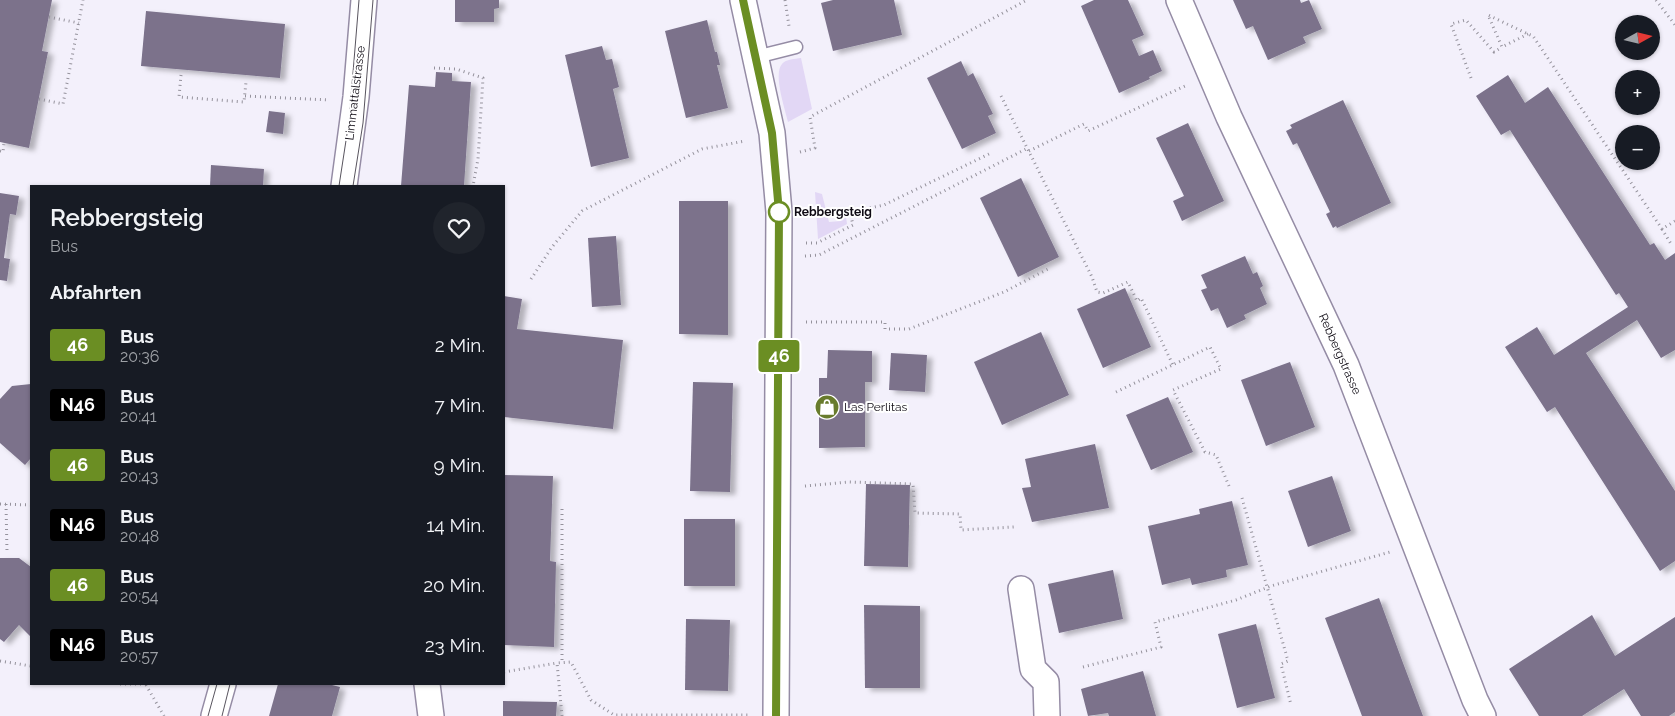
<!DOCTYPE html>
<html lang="de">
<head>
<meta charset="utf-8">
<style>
  body { margin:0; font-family:Raleway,sans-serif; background:#20242c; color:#f1f3f6; height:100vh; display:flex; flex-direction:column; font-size:19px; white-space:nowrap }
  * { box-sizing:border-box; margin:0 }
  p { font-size:16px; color:#9ea1a6 }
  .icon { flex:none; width:28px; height:28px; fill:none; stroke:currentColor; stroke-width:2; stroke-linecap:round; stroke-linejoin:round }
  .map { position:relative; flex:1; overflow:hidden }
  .panel { position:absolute; left:30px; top:185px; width:475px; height:500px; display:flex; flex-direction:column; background:#171b24; border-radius:0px; box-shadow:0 1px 4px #0004 }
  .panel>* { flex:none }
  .badge { padding:0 10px; border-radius:4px; font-size:18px; line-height:32px }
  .needle { width:32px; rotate:82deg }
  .tools { position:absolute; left:1615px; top:15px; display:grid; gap:10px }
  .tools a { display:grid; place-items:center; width:45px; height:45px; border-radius:50%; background:#171b24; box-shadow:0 1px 4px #0004; font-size:25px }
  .map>.badge { position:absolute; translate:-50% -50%; box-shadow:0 0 0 2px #fff }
  h2 { padding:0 20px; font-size:19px; line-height:45px }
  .round { display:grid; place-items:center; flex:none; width:52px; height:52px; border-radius:26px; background:#20242c }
  .overview { display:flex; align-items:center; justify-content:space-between; height:85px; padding:0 20px }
  h1 { font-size:24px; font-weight:600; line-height:38px }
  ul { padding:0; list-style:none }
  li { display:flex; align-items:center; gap:15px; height:60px; padding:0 20px }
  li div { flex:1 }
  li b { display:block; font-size:19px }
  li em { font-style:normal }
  li .badge { min-width:55px; font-weight:700; text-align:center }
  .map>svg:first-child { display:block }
</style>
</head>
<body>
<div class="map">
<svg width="1675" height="716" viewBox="0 0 1675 716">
  <defs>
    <filter id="shadow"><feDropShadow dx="5.5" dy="3" stdDeviation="2.5" flood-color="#0004"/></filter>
  </defs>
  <rect width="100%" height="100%" fill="#f3f0fb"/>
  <!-- green -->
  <g fill="#e2d7f5">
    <path d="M801,58L812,109L788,122C785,109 773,74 782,64C786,59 795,59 801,58Z"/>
    <polygon points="815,192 822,194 829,222 841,221 841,210 845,209 847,224 818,239"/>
  </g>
  <!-- building -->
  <g fill="#7b728b" filter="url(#shadow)">
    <polygon points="0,0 52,0 42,51 48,52 29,148 0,142"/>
    <polygon points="455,0 499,0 499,8 494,9 494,22 455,22"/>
    <polygon points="833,0 894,0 902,35 833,51 821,3"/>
    <polygon points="1094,0 1128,0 1144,35 1132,40 1139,56 1153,50 1162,71 1149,77 1150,79 1119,93 1081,6"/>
    <polygon points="1233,0 1300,0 1301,3 1309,0 1322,29 1303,37 1306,43 1268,60 1253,26 1246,29"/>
    <polygon points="146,11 285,24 280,78 141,66"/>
    <polygon points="707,20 715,52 717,52 720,65 717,65 728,108 686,118 665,31"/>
    <polygon points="602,46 606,60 612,59 619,87 613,89 629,158 591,167 565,55"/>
    <polygon points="961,61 968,76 973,73 993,114 988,116 996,133 962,149 927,78"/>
    <polygon points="436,72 452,73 452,81 471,82 464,186 401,186 409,85 435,87"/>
    <polygon points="1508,75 1525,103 1548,87 1650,245 1654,243 1665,260 1675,253 1675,350 1661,358 1637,320 1586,353 1675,491 1675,561 1660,571 1555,407 1547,412 1505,347 1537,327 1554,355 1628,307 1619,293 1616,295 1510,130 1501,135 1476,96"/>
    <polygon points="1343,100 1391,203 1337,228 1336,226 1333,228 1326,214 1330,212 1297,143 1293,145 1286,131 1292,128 1290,125"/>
    <polygon points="269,111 285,113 283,134 266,132"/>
    <polygon points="1188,123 1224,201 1182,221 1173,201 1184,196 1156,138"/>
    <polygon points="211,165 264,169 263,186 210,186"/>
    <polygon points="1021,178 1059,257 1018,277 980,198"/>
    <polygon points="0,193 19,196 16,215 10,214 4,258 10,259 7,281 0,280"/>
    <polygon points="679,201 728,201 728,335 679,334"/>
    <polygon points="616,236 621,305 592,307 588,238"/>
    <polygon points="1245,256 1253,274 1257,272 1263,286 1260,288 1267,304 1244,315 1246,319 1227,328 1218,308 1211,311 1201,290 1207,288 1201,275"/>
    <polygon points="1125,288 1151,347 1103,368 1077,309"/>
    <polygon points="504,296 522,299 517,329 623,340 613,429 504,417"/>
    <polygon points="1041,332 1069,395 1002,425 974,362"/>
    <polygon points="828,350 872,351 872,382 865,382 865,447 819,448 819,378 827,378"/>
    <polygon points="891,353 927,355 925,392 889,390"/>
    <polygon points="1290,362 1315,427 1266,446 1241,380"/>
    <polygon points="693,382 733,383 730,492 690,491"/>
    <polygon points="31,384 31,458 25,465 0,443 0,399 12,386"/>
    <polygon points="1168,397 1193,452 1151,470 1126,415"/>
    <polygon points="1095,444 1109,508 1032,522 1022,488 1031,487 1025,459"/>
    <polygon points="504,475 553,476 550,561 556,562 554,647 504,645"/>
    <polygon points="1332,476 1351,531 1308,547 1288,491"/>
    <polygon points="866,484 910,485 908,567 864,566"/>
    <polygon points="1232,501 1248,565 1226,570 1227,577 1192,585 1190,578 1162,585 1148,526 1200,514 1199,509"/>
    <rect x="684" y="519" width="51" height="67"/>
    <polygon points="0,558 19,558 31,567 31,637 19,625 4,642 0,639"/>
    <polygon points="1113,570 1123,619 1059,633 1048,584"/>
    <polygon points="1379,598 1403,663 1423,716 1362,716 1325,618"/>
    <polygon points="864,605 920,606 920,688 865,688"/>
    <polygon points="1592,615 1615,656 1675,617 1675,712 1669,716 1641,716 1624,689 1582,716 1539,716 1509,669"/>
    <polygon points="686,619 730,620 728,691 685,690"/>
    <polygon points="1256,624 1275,698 1237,708 1218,634"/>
    <polygon points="1143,671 1156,716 1109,716 1108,713 1088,716 1081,689"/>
    <polygon points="278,684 328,684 340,687 332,716 269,716"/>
    <polygon points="503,701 557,702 556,716 503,716"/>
  </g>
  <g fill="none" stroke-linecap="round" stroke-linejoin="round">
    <defs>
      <polyline id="lane" points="756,57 796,47"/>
      <g id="street">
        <polyline points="743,0 772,133 779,212 776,716"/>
        <polyline points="1179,0 1229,117 1346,365 1475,700 1483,716"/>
        <polyline points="344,186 356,97 364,0"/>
        <polyline points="1021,589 1033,669 1046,682 1047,716"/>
        <polyline points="427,684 431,716"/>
        <polyline points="214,716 223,684"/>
      </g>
    </defs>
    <!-- lane casing -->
    <use href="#lane" stroke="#958ca5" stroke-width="15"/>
    <!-- street casing -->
    <use href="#street" stroke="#958ca5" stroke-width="28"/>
    <!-- path -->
    <g stroke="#95929c" stroke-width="3" stroke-dasharray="1 4" stroke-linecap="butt">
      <polyline points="785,0 789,26"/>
      <polyline points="1656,0 1675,25"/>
      <polyline points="49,17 79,23"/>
      <polyline points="1528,34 1502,47 1488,15 1528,34 1533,36 1662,229 1675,221"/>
      <polyline points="434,68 456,69 483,78 478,159 473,186"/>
      <polyline points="181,75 179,97 244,102 246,82"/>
      <polyline points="1471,78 1451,24 1466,20 1494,52 1502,47"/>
      <polyline points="245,96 329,100"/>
      <polyline points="1001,96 1092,277 1097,292 1103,293 1128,282 1137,301 1141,298 1173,365"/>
      <polyline points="39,99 63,104 83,0"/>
      <polyline points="0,151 3,152 4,143"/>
      <polyline points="1029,151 1084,124 1088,131 1185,86"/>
      <polyline points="800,152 815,148 810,117 1027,0"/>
      <polyline points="1662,229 1671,244"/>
      <polyline points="806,243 817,243 853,225 850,212 884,205 991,153"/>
      <polyline points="805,256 819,255 1028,148"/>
      <polyline points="531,279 552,247 582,211 702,149 745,141"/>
      <polyline points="806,322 885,322 885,329 909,329 1004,292 1048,269"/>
      <polyline points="1116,392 1210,347 1221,369 1173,390 1205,452 1216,455 1229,486"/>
      <polyline points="805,486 849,482 913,484 915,513 960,514 961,530 1014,527"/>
      <polyline points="1242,498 1288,661 1281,664 1291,705"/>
      <polyline points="0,504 31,505"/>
      <polyline points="6,504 7,552"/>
      <polyline points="562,509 562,663"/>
      <polyline points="0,661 31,666"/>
      <polyline points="1083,667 1161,647 1155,622 1236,600 1271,586 1390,552"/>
      <polyline points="504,672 557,663"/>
      <polyline points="120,684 146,684"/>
      <polyline points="146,685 164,716"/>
      <polyline points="562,716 557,663 571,662 591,700 614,715 749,715"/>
    </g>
    <!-- lane -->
    <use href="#lane" stroke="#fff" stroke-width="12"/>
    <!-- street -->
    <use href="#street" stroke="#fff" stroke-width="25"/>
    <!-- tram -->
    <g stroke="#58545e" stroke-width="1">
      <polyline points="339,186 349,121 359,0"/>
      <polyline points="353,186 363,123 373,0"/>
      <polyline points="208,716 217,684"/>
      <polyline points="222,716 230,684"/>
    </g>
  </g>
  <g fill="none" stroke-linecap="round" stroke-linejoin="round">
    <defs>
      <polyline id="line" points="743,0 772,133 779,212 776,716"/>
    </defs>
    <!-- line casing -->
    <use href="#line" stroke="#fff" stroke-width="11"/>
    <!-- line -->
    <use href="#line" stroke="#6b8e23" stroke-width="8"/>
  </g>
  <!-- icons -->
  <defs>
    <symbol id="shop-disc" viewBox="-11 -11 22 22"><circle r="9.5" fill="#687b2c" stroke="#fff"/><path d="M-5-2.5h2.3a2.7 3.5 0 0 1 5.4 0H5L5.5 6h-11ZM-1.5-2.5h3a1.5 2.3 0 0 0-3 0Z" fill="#fff"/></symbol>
  </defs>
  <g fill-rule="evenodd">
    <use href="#shop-disc" x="813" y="393" width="28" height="28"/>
  </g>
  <!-- markers -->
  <circle fill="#fff" stroke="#6b8e23" stroke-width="2.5" cx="779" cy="212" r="10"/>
  <g text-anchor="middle" stroke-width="4" stroke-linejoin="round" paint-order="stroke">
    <!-- street labels -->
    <g font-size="12" fill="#0f0b14" stroke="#fff">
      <text transform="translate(355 93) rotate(-83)" y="4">Limmattalstrasse</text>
      <text transform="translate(1340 354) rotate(66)" y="4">Rebbergstrasse</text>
    </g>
    <!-- stop labels -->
    <g font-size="12" font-weight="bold" fill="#0f0b14" stroke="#fff" text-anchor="start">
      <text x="794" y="216">Rebbergsteig</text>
    </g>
    <!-- poi labels -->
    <g font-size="12" fill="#0f0b14" stroke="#fff" text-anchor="start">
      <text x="844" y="411">Las Perlitas</text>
    </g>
  </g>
</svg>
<div class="tools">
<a><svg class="needle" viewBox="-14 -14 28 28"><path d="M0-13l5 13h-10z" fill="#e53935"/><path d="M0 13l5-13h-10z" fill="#9ea1a6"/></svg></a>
<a>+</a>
<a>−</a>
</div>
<b class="badge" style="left:779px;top:356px;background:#6b8e23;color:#fff">46</b>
<section class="panel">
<div class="overview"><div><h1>Rebbergsteig</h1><p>Bus</p></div><a class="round"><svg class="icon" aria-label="heart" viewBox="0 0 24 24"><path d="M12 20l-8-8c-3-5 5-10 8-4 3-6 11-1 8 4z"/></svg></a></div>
<h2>Abfahrten</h2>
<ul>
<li><span class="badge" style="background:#6b8e23;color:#fff">46</span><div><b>Bus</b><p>20:36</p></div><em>2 Min.</em></li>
<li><span class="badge" style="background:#000;color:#fff">N46</span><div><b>Bus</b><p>20:41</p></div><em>7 Min.</em></li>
<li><span class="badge" style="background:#6b8e23;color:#fff">46</span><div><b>Bus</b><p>20:43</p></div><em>9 Min.</em></li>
<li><span class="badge" style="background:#000;color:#fff">N46</span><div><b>Bus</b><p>20:48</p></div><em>14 Min.</em></li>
<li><span class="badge" style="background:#6b8e23;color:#fff">46</span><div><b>Bus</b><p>20:54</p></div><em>20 Min.</em></li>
<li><span class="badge" style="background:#000;color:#fff">N46</span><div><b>Bus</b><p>20:57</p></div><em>23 Min.</em></li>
</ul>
</section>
</div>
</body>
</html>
